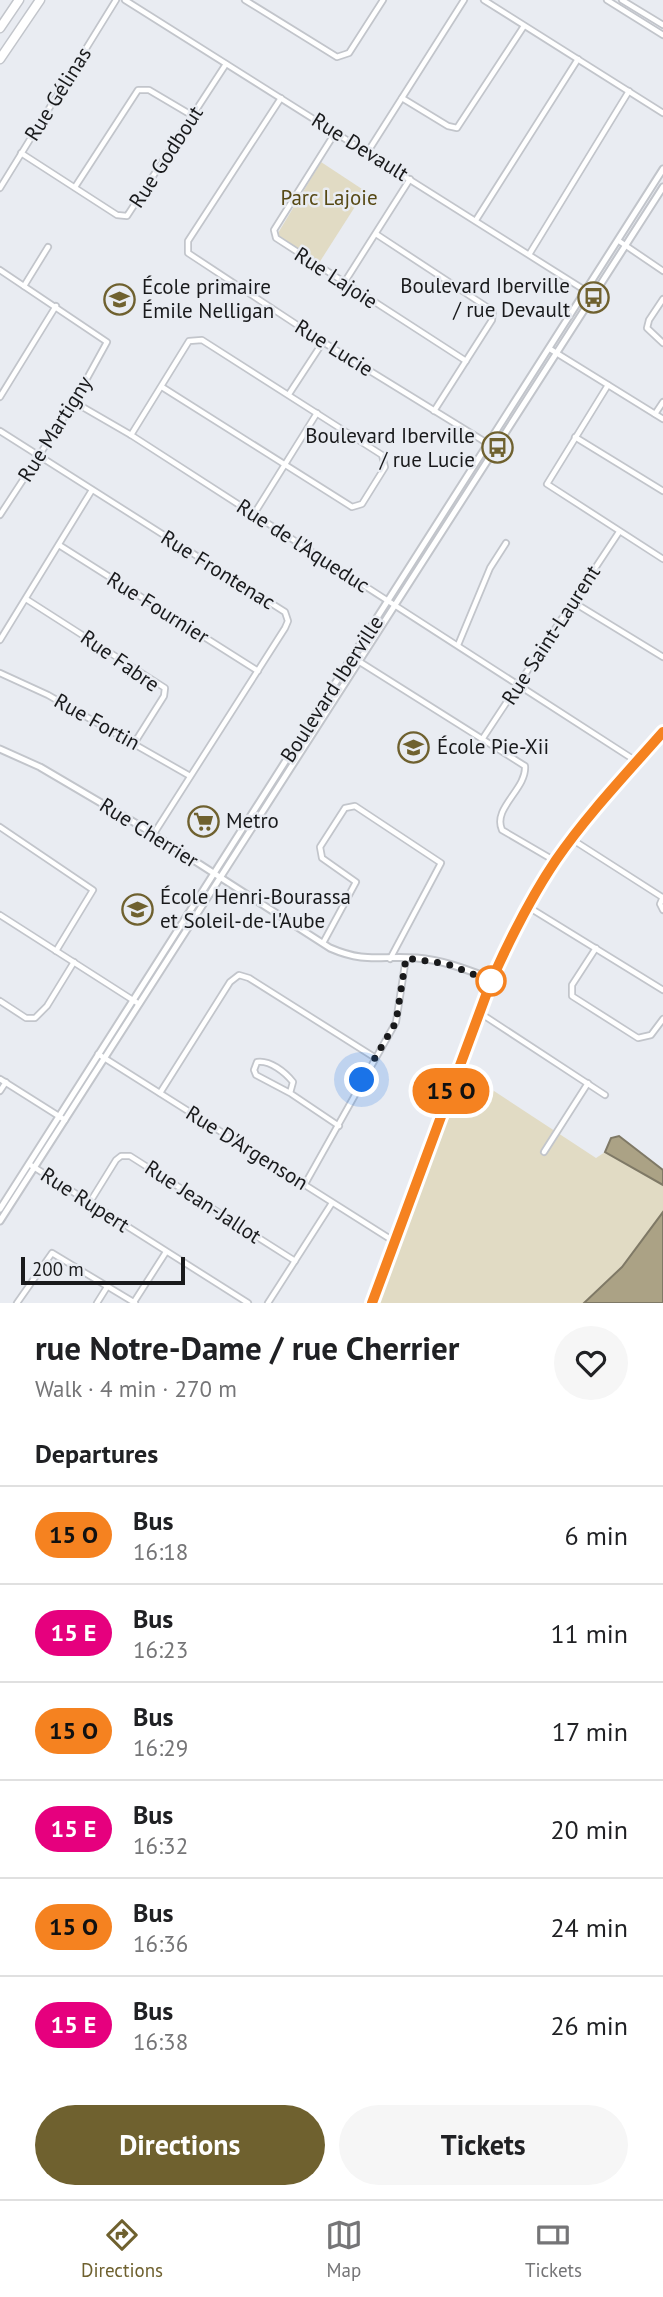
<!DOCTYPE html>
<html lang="en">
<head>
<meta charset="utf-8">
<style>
  body { margin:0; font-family:"PT Sans",sans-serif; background:#f6f6f6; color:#202124; height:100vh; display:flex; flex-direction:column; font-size:26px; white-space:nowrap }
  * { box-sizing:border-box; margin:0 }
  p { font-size:23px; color:#757577 }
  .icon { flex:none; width:38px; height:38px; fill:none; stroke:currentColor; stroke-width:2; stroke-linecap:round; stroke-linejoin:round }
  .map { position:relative; height:1303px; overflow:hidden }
  .drawer { display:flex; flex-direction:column; background:#fff; flex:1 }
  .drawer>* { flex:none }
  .badge { padding:0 14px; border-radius:23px; font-size:24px; line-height:46px }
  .scale { position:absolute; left:21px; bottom:18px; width:164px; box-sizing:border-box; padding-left:7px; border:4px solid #191a1c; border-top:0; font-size:19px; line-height:24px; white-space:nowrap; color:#191a1c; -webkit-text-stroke:5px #e9ecf2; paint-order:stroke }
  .you { position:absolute; width:35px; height:35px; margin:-18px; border:5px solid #fff; border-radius:50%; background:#1a73e8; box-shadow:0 0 0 10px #1a73e833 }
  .map>.badge { position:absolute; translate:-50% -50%; box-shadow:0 0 0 4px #fff }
  h2 { padding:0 35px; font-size:26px; line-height:63px }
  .round { display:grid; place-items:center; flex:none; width:74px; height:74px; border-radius:37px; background:#f6f6f6 }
  .headline { display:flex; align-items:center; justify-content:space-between; height:119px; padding:0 35px }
  h1 { font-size:33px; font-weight:700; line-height:52px }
  .action { display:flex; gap:14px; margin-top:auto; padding:14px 35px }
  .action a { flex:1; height:80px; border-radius:42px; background:#6f612f; color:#fff; font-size:28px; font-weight:700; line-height:80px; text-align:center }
  .action a+a { background:#f6f6f6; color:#202124 }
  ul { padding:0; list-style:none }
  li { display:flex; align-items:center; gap:21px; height:98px; padding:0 35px; border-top:2px solid #e0e0e0 }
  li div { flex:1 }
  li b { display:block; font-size:26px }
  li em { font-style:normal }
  li .badge { min-width:77px; font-weight:700; text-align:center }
  .tabs { display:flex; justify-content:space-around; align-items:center; height:98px; border-top:2px solid #e0e0e0; background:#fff; font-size:19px; color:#757577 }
  .tabs a { display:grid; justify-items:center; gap:4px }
  .tabs .current { color:#6f612f }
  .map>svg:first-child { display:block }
</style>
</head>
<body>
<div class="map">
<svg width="663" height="1303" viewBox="0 0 663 1303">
  <rect width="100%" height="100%" fill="#e9ecf2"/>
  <!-- green -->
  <g fill="#e1dbc4">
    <polygon points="321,162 365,191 319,263 280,238 278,233"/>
    <polygon points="459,1068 596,1158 605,1152 663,1185 663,1212 622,1267 584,1303 372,1303"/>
  </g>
  <!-- water -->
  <g fill="#aba285" stroke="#7f7966" stroke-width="2">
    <polygon points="619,1136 663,1170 663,1185 605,1152 611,1138"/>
    <polygon points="663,1212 663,1303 584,1303 622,1267"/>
  </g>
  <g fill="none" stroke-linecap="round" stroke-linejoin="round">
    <defs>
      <g id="minor">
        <polyline points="125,0 594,296"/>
        <polyline points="245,0 337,57 349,53 383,0"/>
        <polyline points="484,0 663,113"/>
        <polyline points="607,0 663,35"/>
        <polyline points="622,0 663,25"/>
        <polyline points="281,98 188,241 188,253 323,342 495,448"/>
        <polyline points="402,98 448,126 457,128 524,26"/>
        <polyline points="335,133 274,230 276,238 466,361"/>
        <polyline points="21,153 117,215 127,216 226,64"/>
        <polyline points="367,153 464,0"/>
        <polyline points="75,187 138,90 149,90 193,116"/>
        <polyline points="0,188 116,0"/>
        <polyline points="476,220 578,59"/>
        <polyline points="376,234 493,311 492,320 434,411"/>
        <polyline points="619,241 663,271"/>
        <polyline points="530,253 629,91"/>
        <polyline points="0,270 107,342 74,402 0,515"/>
        <polyline points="344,283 410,179"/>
        <polyline points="24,286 48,247"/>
        <polyline points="663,299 649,320 647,328 663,343"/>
        <polyline points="550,349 663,419"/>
        <polyline points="608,385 547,484 663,559"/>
        <polyline points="289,394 323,342"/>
        <polyline points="0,397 56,306"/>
        <polyline points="74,402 131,435 636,761"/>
        <polyline points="655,414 663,402"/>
        <polyline points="0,431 285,612 288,621 285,628 153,835"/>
        <polyline points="131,435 189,341 202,340 382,455 385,467 362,504 352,507 162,387"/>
        <polyline points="575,437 663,491"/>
        <polyline points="254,514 317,413"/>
        <polyline points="59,545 258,671"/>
        <polyline points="26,599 165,688 164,696 135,742"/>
        <polyline points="573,602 663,657"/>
        <polyline points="0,640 92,490"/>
        <polyline points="458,645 490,568 506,543"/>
        <path d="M352,657L525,766C527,789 492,808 502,830L555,861"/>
        <polyline points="0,673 48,695 190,776"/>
        <polyline points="483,738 619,532"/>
        <polyline points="0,827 93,890 56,951"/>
        <polyline points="573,840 662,897"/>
        <polyline points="663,897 660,904 663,910"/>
        <polyline points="530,908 663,990"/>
        <polyline points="0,915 139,1004"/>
        <polyline points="323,943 356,882 322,858 320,847 345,808 355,806 441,863 390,959"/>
        <polyline points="596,948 572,985 572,996 638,1038 651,1035 663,1019"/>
        <polyline points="0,1001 26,1018 35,1018 47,1006 74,962"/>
        <polyline points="480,1013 605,1095"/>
        <polyline points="98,1054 395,1242"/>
        <polyline points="0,1079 65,1120"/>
        <polyline points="0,1091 6,1082"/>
        <polyline points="160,1093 230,982 239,975 249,978 374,1057"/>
        <path d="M290,1093L256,1075L254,1070L257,1062C270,1060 285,1072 293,1082L290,1093L339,1126"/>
        <polyline points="544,1152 588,1083"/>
        <polyline points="29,1164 248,1303"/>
        <polyline points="305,1184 396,1022 406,958"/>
        <polyline points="90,1202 116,1160 121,1156 130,1156 295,1261"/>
        <polyline points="134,1302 166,1252"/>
        <polyline points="17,1303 52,1253 135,1303"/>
        <polyline points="97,1303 107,1287"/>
        <polyline points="268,1303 332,1203"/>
      </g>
      <g id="tertiary">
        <path d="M0,749L40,767L142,827L330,948C367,964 380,955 417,958C443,960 468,970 492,979"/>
        <polyline points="0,1209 663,169"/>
        <polyline points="0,1221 663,187"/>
      </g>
      <path id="primary" d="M372,1303L492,979C536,881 591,811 663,732"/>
      <g id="motorway">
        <polyline points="0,28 19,0"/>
        <polyline points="0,59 40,0"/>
      </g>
    </defs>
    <!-- minor casing -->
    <use href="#minor" stroke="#c2c5cb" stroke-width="8"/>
    <!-- tertiary casing -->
    <use href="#tertiary" stroke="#c2c5cb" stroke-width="9"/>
    <!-- primary casing -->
    <use href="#primary" stroke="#c2c5cb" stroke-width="10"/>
    <!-- motorway casing -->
    <use href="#motorway" stroke="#c2c5cb" stroke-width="11"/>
    <!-- minor -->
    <use href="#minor" stroke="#fff" stroke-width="4.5"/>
    <!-- tertiary -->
    <use href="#tertiary" stroke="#fff" stroke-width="5"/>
    <!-- primary -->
    <use href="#primary" stroke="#fff" stroke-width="7"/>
    <!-- motorway -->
    <use href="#motorway" stroke="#fff" stroke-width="8"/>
  </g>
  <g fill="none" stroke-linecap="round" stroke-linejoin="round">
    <defs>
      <path id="line" d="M372,1303L492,979C510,939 531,897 556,860C587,815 626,774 663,732"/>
    </defs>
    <!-- line casing -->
    <use href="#line" stroke="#fff" stroke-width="16"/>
    <!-- line -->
    <use href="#line" stroke="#f58220" stroke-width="10"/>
    <!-- walk -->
    <polyline stroke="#191a1c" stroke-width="7" stroke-dasharray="0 12.6" points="362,1080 396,1022 406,958 447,964 491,981"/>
  </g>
  <!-- icons -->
  <defs>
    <symbol id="bus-ring" viewBox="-11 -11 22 22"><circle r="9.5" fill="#e9ecf2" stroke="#6f612f" stroke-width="1.5"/><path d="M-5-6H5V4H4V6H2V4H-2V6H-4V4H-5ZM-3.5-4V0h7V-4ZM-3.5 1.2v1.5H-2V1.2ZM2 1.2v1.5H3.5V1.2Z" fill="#6f612f"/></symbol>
    <symbol id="school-ring" viewBox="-11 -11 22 22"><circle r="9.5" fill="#e9ecf2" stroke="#6f612f" stroke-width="1.5"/><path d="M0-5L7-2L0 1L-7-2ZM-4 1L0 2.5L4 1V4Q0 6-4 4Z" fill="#6f612f"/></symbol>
    <symbol id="supermarket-ring" viewBox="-11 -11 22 22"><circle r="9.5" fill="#e9ecf2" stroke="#6f612f" stroke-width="1.5"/><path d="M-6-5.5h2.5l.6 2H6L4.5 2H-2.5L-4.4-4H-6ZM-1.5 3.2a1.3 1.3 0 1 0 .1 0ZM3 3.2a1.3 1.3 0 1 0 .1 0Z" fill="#6f612f"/></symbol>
  </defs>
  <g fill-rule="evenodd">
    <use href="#bus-ring" x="576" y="280" width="35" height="35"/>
    <use href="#school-ring" x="102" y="282" width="35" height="35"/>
    <use href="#bus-ring" x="480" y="430" width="35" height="35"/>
    <use href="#school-ring" x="396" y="730" width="35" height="35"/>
    <use href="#supermarket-ring" x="186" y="804" width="35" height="35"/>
    <use href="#school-ring" x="120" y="892" width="35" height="35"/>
  </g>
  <!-- markers -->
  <circle fill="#fff" stroke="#f58220" stroke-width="3.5" cx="491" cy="981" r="14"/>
  <g text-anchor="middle" stroke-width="5" stroke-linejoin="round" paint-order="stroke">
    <!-- street labels -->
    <g font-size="21" fill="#191a1c" stroke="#e9ecf2">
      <text transform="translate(58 94) rotate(-58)" y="7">Rue Gélinas</text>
      <text transform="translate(360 147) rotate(32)" y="7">Rue Devault</text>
      <text transform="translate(166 157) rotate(-57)" y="7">Rue Godbout</text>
      <text transform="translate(336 278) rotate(33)" y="7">Rue Lajoie</text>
      <text transform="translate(334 348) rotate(32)" y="7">Rue Lucie</text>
      <text transform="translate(55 429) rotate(-58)" y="7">Rue Martigny</text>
      <text transform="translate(303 546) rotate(33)" y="7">Rue de l'Aqueduc</text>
      <text transform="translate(218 570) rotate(32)" y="7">Rue Frontenac</text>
      <text transform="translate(158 608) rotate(32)" y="7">Rue Fournier</text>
      <text transform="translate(551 635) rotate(-57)" y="7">Rue Saint-Laurent</text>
      <text transform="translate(120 661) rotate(35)" y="7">Rue Fabre</text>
      <text transform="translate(332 689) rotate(-57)" y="7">Boulevard Iberville</text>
      <text transform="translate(97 722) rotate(29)" y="7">Rue Fortin</text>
      <text transform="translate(149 833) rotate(32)" y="7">Rue Cherrier</text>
      <text transform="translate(247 1148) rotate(32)" y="7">Rue D'Argenson</text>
      <text transform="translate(85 1200) rotate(33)" y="7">Rue Rupert</text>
      <text transform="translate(203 1202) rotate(33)" y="7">Rue Jean-Jallot</text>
    </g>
    <!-- park labels -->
    <g font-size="21" fill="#574914" stroke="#e9ecf2">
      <text x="329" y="205">Parc Lajoie</text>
    </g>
    <!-- poi labels -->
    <g font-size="21" fill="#191a1c" stroke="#e9ecf2" text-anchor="start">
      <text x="570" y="293" text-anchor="end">Boulevard Iberville<tspan x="570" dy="24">/ rue Devault</tspan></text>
      <text x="142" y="294">École primaire<tspan x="142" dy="24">Émile Nelligan</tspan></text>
      <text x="475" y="443" text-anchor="end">Boulevard Iberville<tspan x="475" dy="24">/ rue Lucie</tspan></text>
      <text x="437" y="754">École Pie-Xii</text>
      <text x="226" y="828">Metro</text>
      <text x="160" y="904">École Henri-Bourassa<tspan x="160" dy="24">et Soleil-de-l'Aube</tspan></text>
    </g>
  </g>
</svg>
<div class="scale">200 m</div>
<div class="you" style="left:362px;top:1080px"></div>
<b class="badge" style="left:451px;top:1091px;background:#f58220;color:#111">15 O</b>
</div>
<section class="drawer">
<div class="headline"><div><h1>rue Notre-Dame / rue Cherrier</h1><p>Walk · 4 min · 270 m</p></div><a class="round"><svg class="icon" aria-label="heart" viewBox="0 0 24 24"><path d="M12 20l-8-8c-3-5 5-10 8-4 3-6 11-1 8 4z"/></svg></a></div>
<h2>Departures</h2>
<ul>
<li><span class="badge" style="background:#f58220;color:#111">15 O</span><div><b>Bus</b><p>16:18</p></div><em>6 min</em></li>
<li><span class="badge" style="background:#e6007e;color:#fff">15 E</span><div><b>Bus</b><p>16:23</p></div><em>11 min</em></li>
<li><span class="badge" style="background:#f58220;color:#111">15 O</span><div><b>Bus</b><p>16:29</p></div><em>17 min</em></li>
<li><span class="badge" style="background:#e6007e;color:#fff">15 E</span><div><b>Bus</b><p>16:32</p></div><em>20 min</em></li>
<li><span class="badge" style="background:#f58220;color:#111">15 O</span><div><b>Bus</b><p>16:36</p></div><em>24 min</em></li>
<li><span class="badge" style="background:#e6007e;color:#fff">15 E</span><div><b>Bus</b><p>16:38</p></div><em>26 min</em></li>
</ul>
<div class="action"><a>Directions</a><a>Tickets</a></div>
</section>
<nav class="tabs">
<a class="current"><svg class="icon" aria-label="directions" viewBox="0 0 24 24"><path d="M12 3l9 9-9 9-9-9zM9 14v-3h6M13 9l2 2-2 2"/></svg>Directions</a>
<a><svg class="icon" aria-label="map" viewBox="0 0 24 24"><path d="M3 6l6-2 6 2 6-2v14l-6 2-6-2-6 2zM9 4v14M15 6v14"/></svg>Map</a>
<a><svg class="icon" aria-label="tickets" viewBox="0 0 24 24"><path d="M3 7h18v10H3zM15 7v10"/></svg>Tickets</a>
</nav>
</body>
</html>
